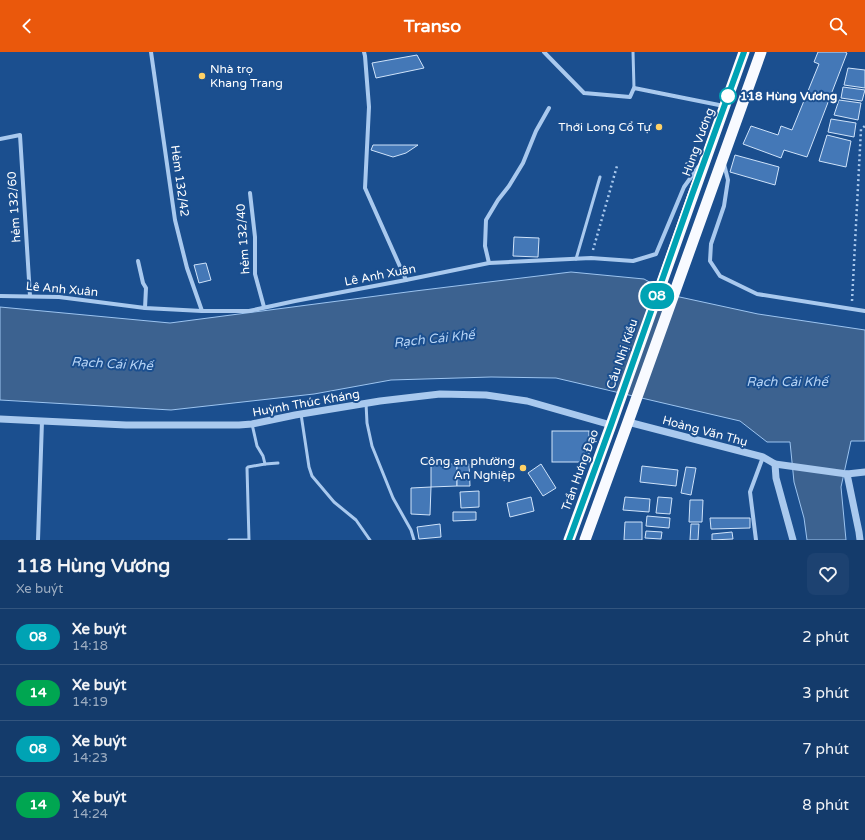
<!DOCTYPE html>
<html lang="vi">
<head>
<meta charset="utf-8">
<style>
  body { margin:0; font-family:"Varela Round",sans-serif; background:#1d4271; color:#f1f3f6; height:100vh; display:flex; flex-direction:column; font-size:15px; white-space:nowrap }
  * { box-sizing:border-box; margin:0 }
  p { font-size:13px; color:#9dadc1 }
  .icon { flex:none; width:22px; height:22px; fill:none; stroke:currentColor; stroke-width:2; stroke-linecap:round; stroke-linejoin:round }
  .map { position:relative; height:488px; overflow:hidden }
  .side { display:flex; flex-direction:column; background:#143b6b; flex:1 }
  .side>* { flex:none }
  .badge { padding:0 8px; border-radius:13px; font-size:14px; line-height:26px }
  .map>.badge { position:absolute; translate:-50% -50%; box-shadow:0 0 0 2px #fff }
  .round { display:grid; place-items:center; flex:none; width:42px; height:42px; border-radius:8px; background:#1d4271 }
  .overview { display:flex; align-items:center; justify-content:space-between; height:68px; padding:0 16px }
  h1 { font-size:19px; font-weight:700; line-height:30px }
  ul { padding:0; list-style:none }
  li { display:flex; align-items:center; gap:12px; height:56px; padding:0 16px; border-top:1px solid #33557e }
  li div { flex:1 }
  li b { display:block; font-size:15px }
  li em { font-style:normal }
  li .badge { min-width:44px; font-weight:700; text-align:center }
  header { display:flex; justify-content:space-between; align-items:center; height:52px; padding:0 16px; background:#ea580c; color:#fff; font-size:18px; font-weight:700 }
  .map>svg:first-child { display:block }
</style>
</head>
<body>
<header><svg class="icon" aria-label="back" viewBox="0 0 24 24"><path d="M15 5l-7 7 7 7"/></svg>Transo<svg class="icon" aria-label="search" viewBox="0 0 24 24"><circle cx="10" cy="10" r="6"/><path d="M15 15l6 6"/></svg></header>
<div class="map">
<svg width="865" height="488" viewBox="0 0 865 488">
  <rect width="100%" height="100%" fill="#1b4f8f"/>
  <!-- water -->
  <polygon fill="#3c6290" stroke="#9cc4f0" points="571,220 644,227 675,244 758,262 865,278 865,389 851,389 841,435 846,488 807,488 804,466 794,430 790,390 767,390 740,369 556,326 491,325 391,328 314,342 171,358 0,348 0,255 170,271 415,239"/>
  <!-- building -->
  <g fill="#4478b7" stroke="#cfe3fa">
    <polygon points="818,0 845,0 847,1 807,105 784,98 781,106 743,92 751,74 778,83 781,74 792,78 819,12 814,10"/>
    <polygon points="417,3 424,16 376,26 372,11"/>
    <polygon points="848,16 865,18 865,36 844,33"/>
    <polygon points="843,35 865,38 862,49 841,46"/>
    <polygon points="839,48 861,51 858,68 834,63"/>
    <polygon points="831,67 856,71 854,85 828,80"/>
    <polygon points="827,83 851,89 846,115 819,109"/>
    <polygon points="373,93 418,93 406,101 393,105 371,98"/>
    <polygon points="735,103 779,115 775,133 730,120"/>
    <polygon points="514,185 539,186 538,205 513,204"/>
    <polygon points="206,211 211,228 199,231 194,213"/>
    <rect x="552" y="379" width="37" height="31"/>
    <polygon points="431,412 457,412 457,434 431,435"/>
    <polygon points="457,412 469,412 470,434 457,434"/>
    <polygon points="541,412 556,436 543,444 528,421"/>
    <polygon points="642,414 678,418 676,434 640,430"/>
    <polygon points="686,415 696,416 691,443 681,441"/>
    <polygon points="431,435 430,463 411,462 411,436"/>
    <polygon points="479,439 479,455 461,456 460,440"/>
    <polygon points="531,445 534,459 510,465 507,451"/>
    <polygon points="625,445 650,447 649,460 623,458"/>
    <polygon points="658,445 672,446 670,462 656,461"/>
    <polygon points="690,448 703,448 702,470 689,470"/>
    <polygon points="453,460 476,460 476,468 453,469"/>
    <polygon points="647,464 670,466 669,476 646,474"/>
    <polygon points="710,466 750,466 750,476 711,477"/>
    <polygon points="625,470 642,470 642,488 624,488"/>
    <polygon points="440,472 441,485 419,487 417,475"/>
    <polygon points="691,472 699,472 698,488 690,488"/>
    <polygon points="646,479 662,480 661,487 645,486"/>
    <polygon points="732,480 733,487 712,488 712,482"/>
  </g>
  <g fill="none" stroke-linecap="round" stroke-linejoin="round">
    <!-- path -->
    <g stroke="#a9c9ee" stroke-width="2.5" stroke-dasharray="2 3" stroke-linecap="butt">
      <polyline points="593,198 617,114"/>
      <polyline points="852,249 861,77 865,74"/>
    </g>
    <!-- service -->
    <g stroke="#a9c9ee" stroke-width="3">
      <polyline points="633,0 634,36"/>
      <polyline points="576,207 600,125"/>
      <polyline points="366,351 367,371 372,394 393,446 411,478 414,488"/>
      <polyline points="301,362 309,415 312,424 334,450 356,468 370,488"/>
      <polyline points="265,412 278,411"/>
      <polyline points="229,488 249,488 247,416 248,415 265,412 263,404 257,394 252,372"/>
    </g>
    <!-- minor -->
    <g stroke="#a9c9ee" stroke-width="4">
      <polyline points="151,0 175,168 187,216 202,259"/>
      <polyline points="364,0 365,4 369,55 365,136 406,228"/>
      <polyline points="544,0 584,41 630,45 634,36 724,54"/>
      <polyline points="0,87 20,83 30,244"/>
      <polyline points="724,112 728,128 724,154 711,192 710,209 720,224 757,242 865,259"/>
      <polyline points="250,141 255,185 255,222 264,255"/>
      <polyline points="138,209 143,231 146,236 145,256"/>
      <polyline points="489,211 485,194 486,168 498,148 509,134 523,111 536,79 549,56"/>
      <polyline points="0,244 59,245 145,256 202,259 249,259 295,249 406,228 489,211 591,206 633,209 656,202 684,135 699,114"/>
      <polyline points="38,488 42,369"/>
      <polyline points="756,488 750,440 763,405"/>
    </g>
    <!-- tertiary -->
    <g stroke="#a9c9ee" stroke-width="7">
      <polyline points="0,367 126,373 239,373 252,372 295,363 380,349 440,342 486,343 527,349 611,373"/>
      <polyline points="628,370 763,405 775,412 847,422 865,420"/>
      <polyline points="775,412 776,426 793,488"/>
      <polyline points="847,422 859,480 860,488"/>
    </g>
    <!-- trunk -->
    <g stroke="#f8faff" stroke-width="11">
      <polyline points="569,488 611,373 744,0"/>
      <polyline points="585,488 628,370 761,0"/>
    </g>
  </g>
  <g fill="none" stroke-linecap="round" stroke-linejoin="round">
    <defs>
      <polyline id="line" points="569,488 611,373 692,143 744,0"/>
    </defs>
    <!-- line casing -->
    <use href="#line" stroke="#fff" stroke-width="9"/>
    <!-- line -->
    <use href="#line" stroke="#00a3b4" stroke-width="6"/>
  </g>
  <!-- markers -->
  <g fill="#ffd166" stroke="#1b4f8f" stroke-width="1.5">
    <circle cx="202" cy="24" r="4"/>
    <circle cx="659" cy="75" r="4"/>
    <circle cx="523" cy="416" r="4"/>
  </g>
  <circle fill="#fff" stroke="#00a3b4" stroke-width="2" cx="728" cy="44" r="8"/>
  <g text-anchor="middle" stroke-width="4" stroke-linejoin="round" paint-order="stroke">
    <!-- poi labels -->
    <g font-size="12" fill="#fff" stroke="#1b4f8f" text-anchor="end">
      <text x="210" y="21" text-anchor="start">Nhà trọ<tspan x="210" dy="14">Khang Trang</tspan></text>
      <text x="651" y="79">Thới Long Cổ Tự</text>
      <text x="515" y="413">Công an phường<tspan x="515" dy="14">An Nghiệp</tspan></text>
    </g>
    <!-- stop labels -->
    <g font-size="12" font-weight="bold" fill="#fff" stroke="#1b4f8f" text-anchor="start">
      <text x="740" y="48">118 Hùng Vương</text>
    </g>
    <!-- street labels -->
    <g font-size="12" fill="#fff" stroke="#1b4f8f">
      <text transform="translate(698 90) rotate(-70)" y="4">Hùng Vương</text>
      <text transform="translate(180 129) rotate(82)" y="4">Hẻm 132/42</text>
      <text transform="translate(14 155) rotate(-94)" y="4">hẻm 132/60</text>
      <text transform="translate(243 187) rotate(-94)" y="4">hẻm 132/40</text>
      <text transform="translate(380 223) rotate(-11)" y="4">Lê Anh Xuân</text>
      <text transform="translate(62 237) rotate(5)" y="4">Lê Anh Xuân</text>
      <text transform="translate(622 302) rotate(-71)" y="4">Cầu Nhị Kiều</text>
      <text transform="translate(306 351) rotate(-10)" y="4">Huỳnh Thúc Kháng</text>
      <text transform="translate(705 379) rotate(15)" y="4">Hoàng Văn Thụ</text>
      <text transform="translate(580 418) rotate(-70)" y="4">Trần Hưng Đạo</text>
    </g>
    <!-- water labels -->
    <g font-size="13" font-style="italic" fill="#b5d3f5" stroke="#1b4f8f">
      <text transform="translate(434 286) rotate(-6)" y="5">Rạch Cái Khế</text>
      <text transform="translate(112 311) rotate(3)" y="5">Rạch Cái Khế</text>
      <text x="787" y="334">Rạch Cái Khế</text>
    </g>
  </g>
</svg>
<b class="badge" style="left:657px;top:244px;background:#00a3b4;color:#fff">08</b>
</div>
<section class="side">
<div class="overview"><div><h1>118 Hùng Vương</h1><p>Xe buýt</p></div><a class="round"><svg class="icon" aria-label="heart" viewBox="0 0 24 24"><path d="M12 20l-8-8c-3-5 5-10 8-4 3-6 11-1 8 4z"/></svg></a></div>
<ul>
<li><span class="badge" style="background:#00a3b4;color:#fff">08</span><div><b>Xe buýt</b><p>14:18</p></div><em>2 phút</em></li>
<li><span class="badge" style="background:#00a651;color:#fff">14</span><div><b>Xe buýt</b><p>14:19</p></div><em>3 phút</em></li>
<li><span class="badge" style="background:#00a3b4;color:#fff">08</span><div><b>Xe buýt</b><p>14:23</p></div><em>7 phút</em></li>
<li><span class="badge" style="background:#00a651;color:#fff">14</span><div><b>Xe buýt</b><p>14:24</p></div><em>8 phút</em></li>
</ul>
</section>
</body>
</html>
